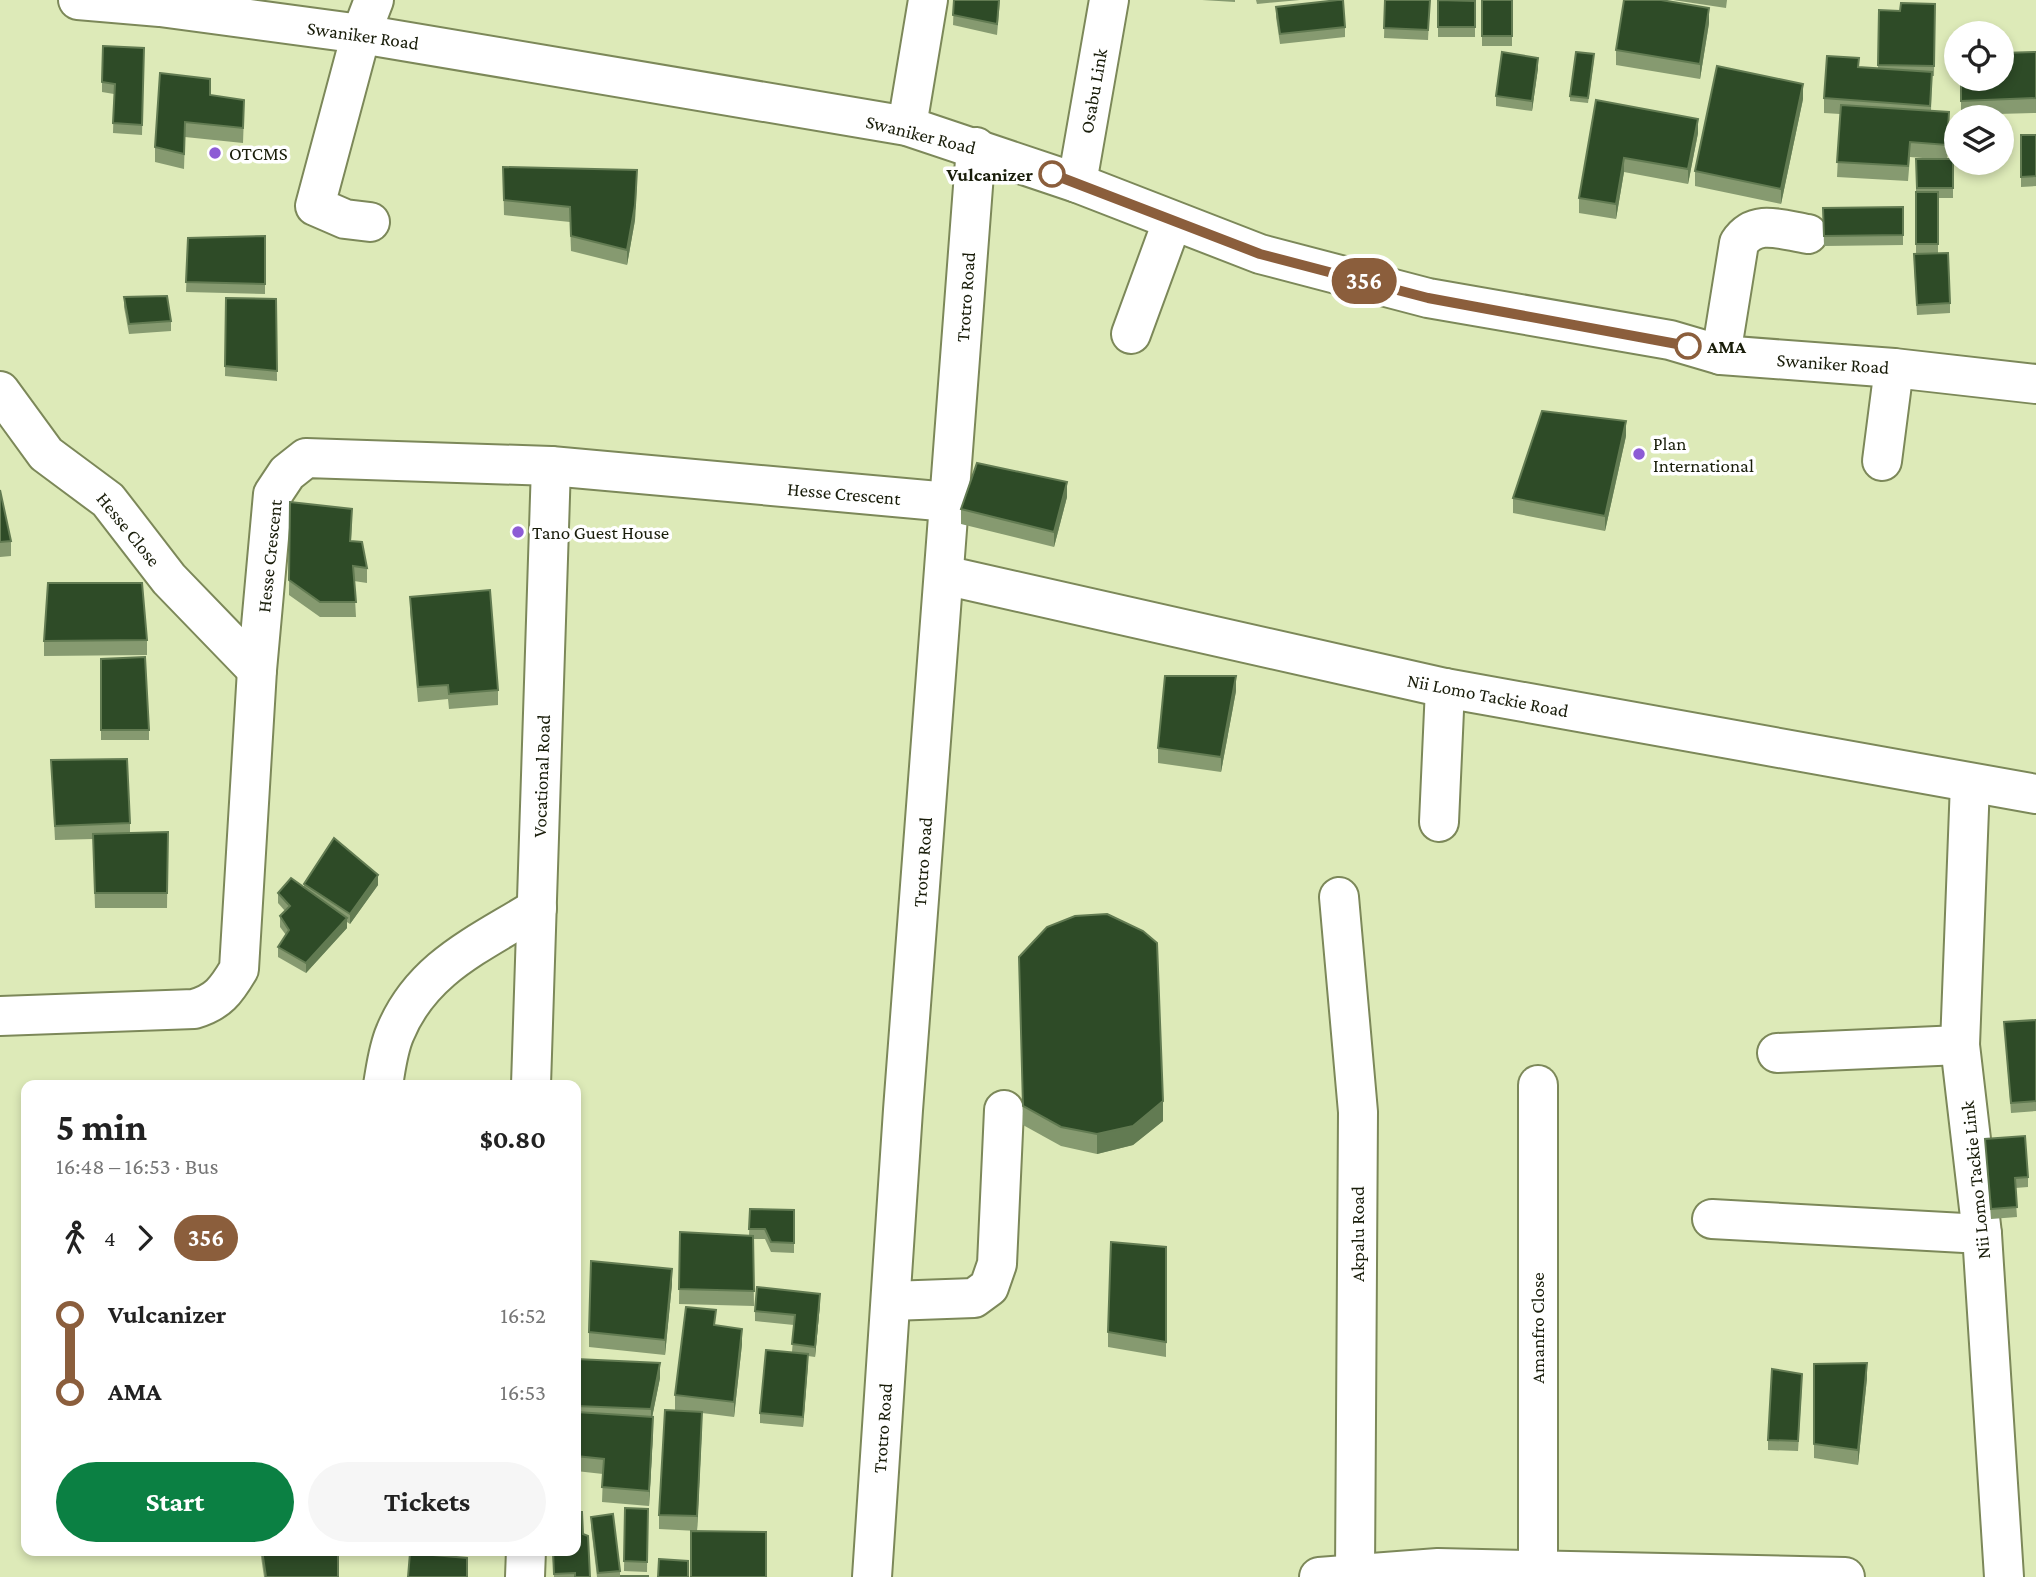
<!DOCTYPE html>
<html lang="en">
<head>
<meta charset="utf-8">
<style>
  body { margin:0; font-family:"Crimson Pro",serif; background:#f6f6f6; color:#222; height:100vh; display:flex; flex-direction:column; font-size:26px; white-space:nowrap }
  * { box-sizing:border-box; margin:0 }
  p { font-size:23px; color:#767676 }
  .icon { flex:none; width:38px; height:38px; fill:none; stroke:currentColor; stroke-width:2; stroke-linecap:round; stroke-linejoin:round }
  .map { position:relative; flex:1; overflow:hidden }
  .details { position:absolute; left:21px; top:1080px; width:560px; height:476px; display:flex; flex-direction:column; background:#fff; border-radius:14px; box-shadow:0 4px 10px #0003 }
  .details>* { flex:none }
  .badge { padding:0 14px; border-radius:23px; font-size:24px; line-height:46px }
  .fabs { position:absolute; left:1944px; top:21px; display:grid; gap:14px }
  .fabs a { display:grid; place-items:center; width:70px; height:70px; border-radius:50%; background:#fff; box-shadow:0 4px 10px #0003; font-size:35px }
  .map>.badge { position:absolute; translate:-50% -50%; box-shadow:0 0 0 4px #fff }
  .legs { display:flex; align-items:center; gap:10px; height:77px; padding:0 35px; font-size:23px }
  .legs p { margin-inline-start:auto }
  .head { display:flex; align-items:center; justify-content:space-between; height:119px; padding:0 35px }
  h1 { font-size:38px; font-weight:700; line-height:52px }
  .button { display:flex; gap:14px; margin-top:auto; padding:14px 35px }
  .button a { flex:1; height:80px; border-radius:42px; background:#0b8043; color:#fff; font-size:28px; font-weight:700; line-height:80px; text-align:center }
  .button a+a { background:#f6f6f6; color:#222 }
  ul { padding:0 35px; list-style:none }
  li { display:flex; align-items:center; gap:24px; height:77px; font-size:26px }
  li i { display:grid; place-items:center; width:10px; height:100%; margin:0 9px; background:currentColor }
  li i::after { content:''; width:18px; height:18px; margin:-9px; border:5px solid; border-radius:50%; background:#fff }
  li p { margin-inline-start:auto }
  li:first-child i { background:linear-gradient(#0000 50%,currentColor 0) }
  li:last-child i { background:linear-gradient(currentColor 50%,#0000 0) }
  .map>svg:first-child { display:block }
</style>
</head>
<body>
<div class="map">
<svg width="2036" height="1577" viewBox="0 0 2036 1577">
  <rect width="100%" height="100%" fill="#ddeab8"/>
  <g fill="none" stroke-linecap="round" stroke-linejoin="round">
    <defs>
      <g id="minor">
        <polyline points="78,0 160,7 361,34 907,126 1077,183 1260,254 1428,298 1670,340 1721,355 1894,368 2036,384"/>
        <polyline points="907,126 928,0"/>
        <polyline points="1077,183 1109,0"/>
        <polyline points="370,222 345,219 315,206 361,34 374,0"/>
        <polyline points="1131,334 1172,222"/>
        <path d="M1721,355L1739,243C1755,218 1782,230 1808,234"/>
        <polyline points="0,391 46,454 108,500 169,579 257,670"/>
        <polyline points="1882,461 1894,368"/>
        <polyline points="944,575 1445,688 2036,794"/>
        <polyline points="1970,783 1960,1045 1982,1234 2004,1577"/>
        <polyline points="1439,822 1445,688"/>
        <polyline points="1339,897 1358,1112 1355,1572"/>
        <path d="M0,1016L194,1009C218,1002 226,991 239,969L257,670L273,494L287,473L306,458L551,466L949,502"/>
        <polyline points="1777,1053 1960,1045"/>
        <path d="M383,1085C386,1068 388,1049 395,1033C422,967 480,944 537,908"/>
        <polyline points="531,1085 551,466"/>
        <polyline points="1712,1219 1982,1234"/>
        <polyline points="891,1301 974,1298 989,1287 997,1264 1004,1110"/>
        <polyline points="1538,1571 1538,1085"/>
        <polyline points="525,1577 526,1550"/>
        <polyline points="872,1577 903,1110 976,147"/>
        <polyline points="1319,1577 1438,1568 1845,1577"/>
      </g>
    </defs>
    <!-- minor casing -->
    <use href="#minor" stroke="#7c8859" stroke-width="42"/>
    <!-- minor -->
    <use href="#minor" stroke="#fff" stroke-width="38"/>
  </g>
  <!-- wall -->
  <g fill="#869a70">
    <polygon points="954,0 1000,0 997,35 953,25"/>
    <polygon points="1202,0 1235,0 1235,2"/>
    <polygon points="1256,0 1300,0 1257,4"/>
    <polygon points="1385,0 1430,0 1428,40 1384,38"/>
    <polygon points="1438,0 1475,1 1475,37 1438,37"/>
    <rect x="1482" y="0" width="30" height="46"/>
    <polygon points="1673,0 1727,0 1726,8"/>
    <polygon points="1935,4 1934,76 1932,76 1931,111 1949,127 1947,159 1953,159 1953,198 1938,198 1938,253 1950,303 1950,313 1917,315 1914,264 1916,254 1916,159 1935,159 1910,157 1908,181 1837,177 1840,114 1824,113 1824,98 1859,67 1878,68 1879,10 1900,11"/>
    <polygon points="1276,7 1345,27 1345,37 1280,44 1276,17"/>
    <polygon points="1709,23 1700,79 1616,65 1616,50"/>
    <polygon points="144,48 142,135 113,133 114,94 102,92 102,82"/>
    <polygon points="2036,52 2036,113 1961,115 1961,79"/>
    <polygon points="1594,59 1588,103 1570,101 1570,96"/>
    <polygon points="1538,68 1532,111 1496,106 1496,96"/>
    <polygon points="210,95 244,115 243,143 185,137 184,169 155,162 155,147"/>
    <polygon points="1803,99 1781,204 1695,186 1695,171"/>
    <polygon points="1596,100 1698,133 1688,184 1624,172 1616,219 1579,213 1579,198"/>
    <polygon points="2021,135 2036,135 2036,186 2021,187"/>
    <polygon points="503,167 637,184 635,220 627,265 571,251 570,222 504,215"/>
    <polygon points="1903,207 1903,245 1824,246 1823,208"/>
    <polygon points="265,236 265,294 186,292 188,238"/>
    <polygon points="124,297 171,321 171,331 129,334 124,307"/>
    <polygon points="226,298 276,299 277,381 225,376"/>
    <polygon points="1626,436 1605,531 1513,513 1513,498"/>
    <polygon points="0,490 11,541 11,556 0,557"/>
    <polygon points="1067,497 1054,547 961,524 961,509"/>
    <polygon points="290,502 352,523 351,542 367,568 367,583 354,581 356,617 320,617 289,595"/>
    <polygon points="410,597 498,690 498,705 449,709 448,699 418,702 410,612"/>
    <polygon points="147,640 147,655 44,656 44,641"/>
    <polygon points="101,659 149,730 149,740 101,740"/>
    <polygon points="1236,691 1221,772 1158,763 1158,748"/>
    <polygon points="51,760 130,823 130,833 168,832 167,908 95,908 93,839 55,840"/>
    <polygon points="304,884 378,885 350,924 347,922 347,928 306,973 278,957 278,947 286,935 280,927 280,916 285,911 278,903 278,893 304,887"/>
    <polygon points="1019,957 1163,1121 1133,1145 1097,1154 1061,1146 1023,1125"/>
    <polygon points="2036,1020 2036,1111 2011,1113 2004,1022"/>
    <polygon points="1985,1139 2028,1177 2028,1187 2015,1188 2017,1217 1991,1219"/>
    <polygon points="750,1209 794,1210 794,1253 771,1252 765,1239 753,1239 754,1306 679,1304 680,1232 749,1236"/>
    <polygon points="1166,1247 1166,1357 1108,1347 1108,1332"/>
    <polygon points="672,1284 665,1355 589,1347 589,1332"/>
    <polygon points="820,1304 815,1357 808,1356 803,1427 760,1423 760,1413 792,1352 794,1325 755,1321 755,1311"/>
    <polygon points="716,1326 742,1344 734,1417 702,1413 697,1531 659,1529 659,1515 675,1410 675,1395"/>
    <polygon points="576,1359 660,1378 652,1417 653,1432 649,1506 602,1502 603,1474 576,1471"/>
    <polygon points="1814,1364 1867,1378 1858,1465 1814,1458"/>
    <polygon points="1802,1384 1798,1451 1768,1450 1768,1440"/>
    <polygon points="625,1508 648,1509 647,1572 624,1571"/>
    <polygon points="591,1517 620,1571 620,1577 597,1577 591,1527"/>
    <polygon points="583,1534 590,1577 554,1577 552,1550 576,1550"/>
    <polygon points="260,1550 338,1550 338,1577 264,1577"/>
  </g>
  <!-- shaded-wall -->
  <g fill="#627b52">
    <polygon points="1709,8 1709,23 1700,79 1700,64"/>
    <polygon points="1538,58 1538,68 1532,111 1532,101"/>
    <polygon points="1803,84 1803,99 1781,204 1781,189"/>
    <polygon points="1949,112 1949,127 1947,160 1947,145"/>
    <polygon points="1698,119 1698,133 1688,184 1688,169"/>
    <polygon points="1624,158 1624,172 1616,219 1616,204"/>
    <polygon points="637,170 635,220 627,265 627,250"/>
    <polygon points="1626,421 1626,436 1605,531 1605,516"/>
    <polygon points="1067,482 1067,497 1054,547 1054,532"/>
    <polygon points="1236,676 1236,691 1221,772 1221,757"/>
    <polygon points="378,875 378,885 350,924 350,914"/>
    <polygon points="347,918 347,928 306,973 306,963"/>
    <polygon points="1163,1101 1163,1121 1133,1145 1097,1154 1097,1134"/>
    <polygon points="672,1269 672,1284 665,1355 665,1340"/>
    <polygon points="820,1294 820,1304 815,1357 815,1347"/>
    <polygon points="742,1329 742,1344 734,1417 734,1402"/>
    <polygon points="808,1354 808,1364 803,1427 803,1417"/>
    <polygon points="660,1363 660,1378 651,1423 651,1409"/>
    <polygon points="1867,1363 1867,1378 1858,1465 1858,1450"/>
    <polygon points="702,1412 702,1427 697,1531 697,1516"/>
    <polygon points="653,1417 653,1432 649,1506 649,1491"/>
  </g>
  <!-- building -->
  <g fill="#2e4b27" stroke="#627b52" stroke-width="2">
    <polygon points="954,0 999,0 997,24 953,15"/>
    <polygon points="1338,0 1343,0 1345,27 1280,34 1276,7"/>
    <polygon points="1385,0 1430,0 1428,30 1384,28"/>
    <polygon points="1438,0 1475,1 1475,27 1438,27"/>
    <rect x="1482" y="0" width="30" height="36"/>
    <polygon points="1624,0 1661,0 1709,8 1700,64 1616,50"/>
    <polygon points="1901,3 1935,4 1934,66 1878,65 1879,10 1900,11"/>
    <polygon points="103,46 144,48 142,125 113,123 115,84 102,82"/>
    <polygon points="1502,52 1538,58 1532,101 1496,96"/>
    <polygon points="1576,52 1594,54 1588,98 1570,96"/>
    <polygon points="2036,52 2036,98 1961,101 1961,79 2002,79 2002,53"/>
    <polygon points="1827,56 1859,58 1858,67 1932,72 1930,106 1824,98"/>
    <polygon points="1717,66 1803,84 1781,189 1695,171"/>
    <polygon points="160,73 210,79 210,95 244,100 243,128 185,122 184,154 155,147"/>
    <polygon points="1596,100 1698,119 1688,169 1624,158 1616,204 1579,198"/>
    <polygon points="1841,105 1949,112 1947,145 1910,142 1908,166 1837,162"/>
    <polygon points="2021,135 2036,135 2036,176 2021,177"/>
    <polygon points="1916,159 1953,159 1953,188 1917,188"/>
    <polygon points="503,167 637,170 635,205 627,250 571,236 570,207 504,200"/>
    <rect x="1916" y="192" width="22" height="52"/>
    <polygon points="1903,207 1903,235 1824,236 1823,208"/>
    <polygon points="265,236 265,284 186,282 188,238"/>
    <polygon points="1948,253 1950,303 1917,305 1914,254"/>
    <polygon points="167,296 171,321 129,324 124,297"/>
    <polygon points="226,298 276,299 277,371 225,366"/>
    <polygon points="1542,411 1626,421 1605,516 1513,498"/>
    <polygon points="977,463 1067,482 1054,532 961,509"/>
    <polygon points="0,490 11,541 0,542"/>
    <polygon points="290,502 352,509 350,541 362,542 367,568 353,566 356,602 320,602 289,580"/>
    <polygon points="48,583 142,583 147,640 44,641"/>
    <polygon points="490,590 498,690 449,694 448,685 418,687 410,597"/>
    <polygon points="145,657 149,730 101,730 101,659"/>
    <polygon points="1165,676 1236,676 1221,757 1158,748"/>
    <polygon points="127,759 130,823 55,826 51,760"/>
    <polygon points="168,832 167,893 95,893 93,834"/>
    <polygon points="334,838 378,875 350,914 304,884"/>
    <polygon points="291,878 347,918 306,963 278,947 289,930 280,916 290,906 278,893"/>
    <polygon points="1107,914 1143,931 1157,943 1163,1101 1133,1126 1097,1134 1061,1127 1023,1106 1019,957 1047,927 1075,916"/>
    <polygon points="2036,1020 2036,1101 2011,1103 2004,1022"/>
    <polygon points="2025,1136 2028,1177 2015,1178 2017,1207 1991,1209 1985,1139"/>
    <polygon points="750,1209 794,1210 794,1243 771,1242 765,1229 749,1229"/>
    <polygon points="680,1232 753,1236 754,1291 679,1289"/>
    <polygon points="1111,1242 1166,1247 1166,1342 1108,1332"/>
    <polygon points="591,1261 672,1269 665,1340 589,1332"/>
    <polygon points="757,1287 820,1294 815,1347 792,1344 795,1315 755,1311"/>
    <polygon points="686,1307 716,1310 714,1325 742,1329 734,1402 675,1395"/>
    <polygon points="766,1350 808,1354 803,1417 760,1413"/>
    <polygon points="576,1359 660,1363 651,1409 576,1406"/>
    <polygon points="1867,1363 1858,1450 1814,1444 1814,1364"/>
    <polygon points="1772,1369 1802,1374 1798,1441 1768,1440"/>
    <polygon points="665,1410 702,1412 697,1516 659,1515"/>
    <polygon points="576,1412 653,1417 649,1491 602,1487 604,1459 576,1456"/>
    <polygon points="625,1508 648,1509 647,1562 624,1561"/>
    <polygon points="576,1512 582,1512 583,1534 588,1536 590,1577 575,1577 575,1573 554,1574 553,1550 576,1550"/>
    <polygon points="613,1514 620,1571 598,1573 591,1517"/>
    <polygon points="691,1531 766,1532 766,1577 691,1577"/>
    <polygon points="262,1550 338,1550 338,1577 266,1577"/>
    <polygon points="410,1553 467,1558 467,1577 408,1577"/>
    <polygon points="659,1559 688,1561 688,1577 658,1577"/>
    <rect x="621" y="1576" width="27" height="1"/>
  </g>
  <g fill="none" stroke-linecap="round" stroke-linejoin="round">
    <defs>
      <polyline id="line-1" points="1052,174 1260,254 1428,298 1688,346"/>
    </defs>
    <!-- line-1 casing -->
    <use href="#line-1" stroke="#fff" stroke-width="16"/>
    <!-- line-1 -->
    <use href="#line-1" stroke="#8b5e3c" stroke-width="10"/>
  </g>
  <!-- markers -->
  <g fill="#8d5cd5" stroke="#fff" stroke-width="2.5">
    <circle cx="215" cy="153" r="7"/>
    <circle cx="1639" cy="454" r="7"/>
    <circle cx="518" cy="532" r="7"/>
  </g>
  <g fill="#fff" stroke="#8b5e3c" stroke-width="3.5">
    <circle cx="1052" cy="174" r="12"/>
    <circle cx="1688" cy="346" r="12"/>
  </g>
  <g text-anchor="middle" stroke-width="7" stroke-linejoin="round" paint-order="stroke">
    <!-- street labels -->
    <g font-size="19" fill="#191d0a" stroke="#fff">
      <text transform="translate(363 35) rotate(8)" y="7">Swaniker Road</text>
      <text transform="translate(1093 91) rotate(-80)" y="7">Osabu Link</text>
      <text transform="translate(921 134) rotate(14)" y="7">Swaniker Road</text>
      <text transform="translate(965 297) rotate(-86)" y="7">Trotro Road</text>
      <text transform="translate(1833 363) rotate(4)" y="7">Swaniker Road</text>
      <text transform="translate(844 493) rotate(5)" y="7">Hesse Crescent</text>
      <text transform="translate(129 529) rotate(51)" y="7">Hesse Close</text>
      <text transform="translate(269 556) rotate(-84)" y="7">Hesse Crescent</text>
      <text transform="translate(1488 695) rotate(11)" y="7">Nii Lomo Tackie Road</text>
      <text transform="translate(541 776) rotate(-88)" y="7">Vocational Road</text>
      <text transform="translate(922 862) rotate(-86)" y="7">Trotro Road</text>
      <text transform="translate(1975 1180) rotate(-96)" y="7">Nii Lomo Tackie Link</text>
      <text transform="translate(1357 1234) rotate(-90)" y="7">Akpalu Road</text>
      <text transform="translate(1537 1328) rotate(-90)" y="7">Amanfro Close</text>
      <text transform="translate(882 1428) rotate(-86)" y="7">Trotro Road</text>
    </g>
    <!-- poi labels -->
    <g font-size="19" fill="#191d0a" stroke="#fff" text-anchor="start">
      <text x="229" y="160">OTCMS</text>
      <text x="1653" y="450">Plan<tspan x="1653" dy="22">International</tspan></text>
      <text x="532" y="539">Tano Guest House</text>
    </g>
    <!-- stop labels -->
    <g font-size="19" font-weight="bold" fill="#191d0a" stroke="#fff" text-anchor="end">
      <text x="1033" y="181">Vulcanizer</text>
      <text x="1707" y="353" text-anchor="start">AMA</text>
    </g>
  </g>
</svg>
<div class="fabs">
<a><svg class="icon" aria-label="locate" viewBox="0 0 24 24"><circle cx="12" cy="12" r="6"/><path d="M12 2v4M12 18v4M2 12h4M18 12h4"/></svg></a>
<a><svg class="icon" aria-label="layers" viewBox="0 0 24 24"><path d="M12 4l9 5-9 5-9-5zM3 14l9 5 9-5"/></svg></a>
</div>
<b class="badge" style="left:1364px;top:281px;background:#8b5e3c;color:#fff">356</b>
<section class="details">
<div class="head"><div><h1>5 min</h1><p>16:48 – 16:53 · Bus</p></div><b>$0.80</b></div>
<div class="legs"><svg class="icon" aria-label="walk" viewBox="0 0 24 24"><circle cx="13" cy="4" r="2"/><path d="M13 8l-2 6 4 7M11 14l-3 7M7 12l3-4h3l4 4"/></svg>4<svg class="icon" aria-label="forward" viewBox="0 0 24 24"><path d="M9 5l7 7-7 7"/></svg><b class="badge" style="background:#8b5e3c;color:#fff">356</b></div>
<ul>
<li><i style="color:#8b5e3c"></i><b>Vulcanizer</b><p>16:52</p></li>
<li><i style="color:#8b5e3c"></i><b>AMA</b><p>16:53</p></li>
</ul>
<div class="button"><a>Start</a><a>Tickets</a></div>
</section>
</div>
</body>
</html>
